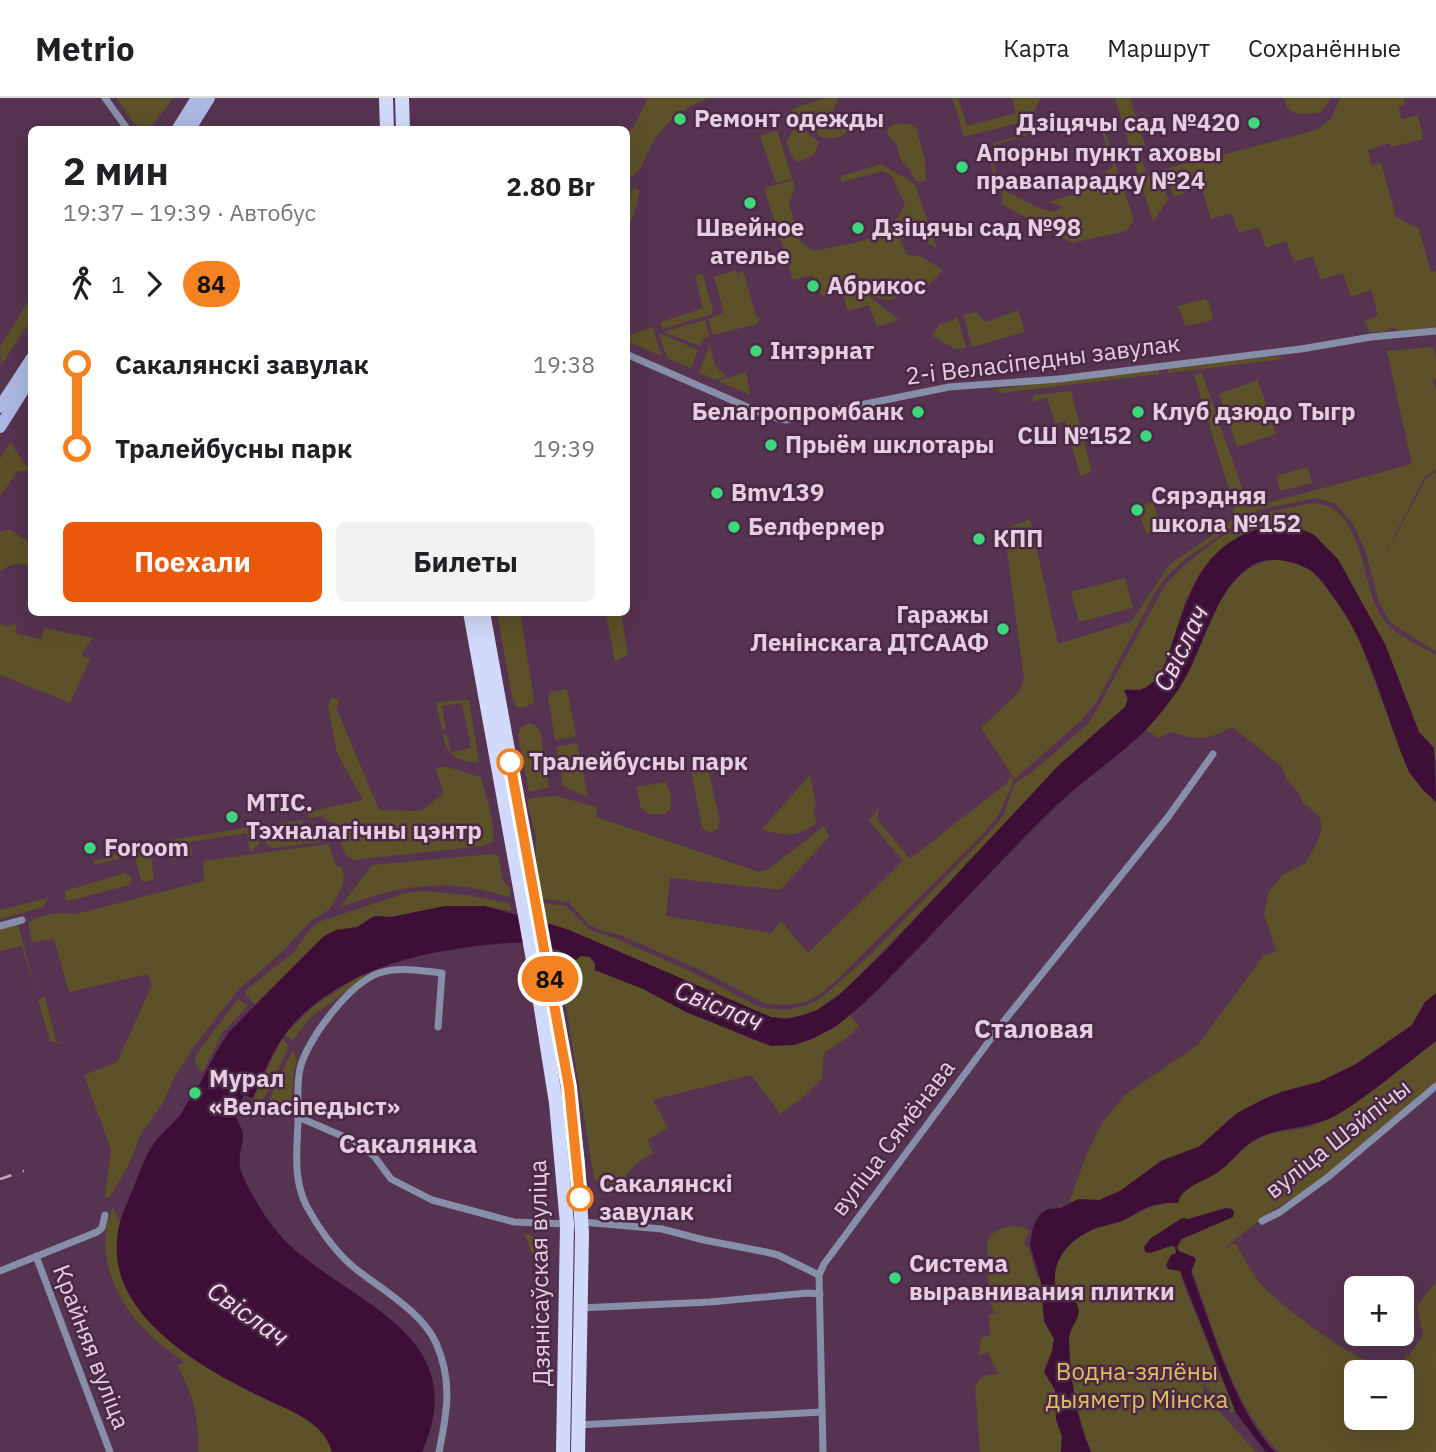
<!DOCTYPE html>
<html lang="ru">
<head>
<meta charset="utf-8">
<style>
  body { margin:0; font-family:"IBM Plex Sans",sans-serif; background:#f2f2f2; color:#202124; height:100vh; display:flex; flex-direction:column; font-size:26px; white-space:nowrap }
  * { box-sizing:border-box; margin:0 }
  p { font-size:23px; color:#757577 }
  .icon { flex:none; width:38px; height:38px; fill:none; stroke:currentColor; stroke-width:2; stroke-linecap:round; stroke-linejoin:round }
  .map { position:relative; flex:1; overflow:hidden }
  .drawer { position:absolute; left:28px; top:28px; width:602px; height:490px; display:flex; flex-direction:column; background:#fff; border-radius:10px; box-shadow:0 7px 28px #0002 }
  .drawer>* { flex:none }
  .badge { padding:0 14px; border-radius:23px; font-size:24px; line-height:46px }
  .controls { position:absolute; left:1344px; top:1178px; display:grid; gap:14px }
  .controls a { display:grid; place-items:center; width:70px; height:70px; border-radius:10px; background:#fff; box-shadow:0 7px 28px #0002; font-size:35px }
  .map>.badge { position:absolute; translate:-50% -50%; box-shadow:0 0 0 4px #fff }
  .legs { display:flex; align-items:center; gap:10px; height:77px; padding:0 35px; font-size:23px }
  .legs p { margin-inline-start:auto }
  .headline { display:flex; align-items:center; justify-content:space-between; height:119px; padding:0 35px }
  h1 { font-size:38px; font-weight:700; line-height:52px }
  .button { display:flex; gap:14px; margin-top:auto; padding:14px 35px }
  .button a { flex:1; height:80px; border-radius:10px; background:#ea580c; color:#fff; font-size:28px; font-weight:700; line-height:80px; text-align:center }
  .button a+a { background:#f2f2f2; color:#202124 }
  ul { padding:0 35px; list-style:none }
  li { display:flex; align-items:center; gap:24px; height:84px; font-size:26px }
  li i { display:grid; place-items:center; width:10px; height:100%; margin:0 9px; background:currentColor }
  li i::after { content:''; width:18px; height:18px; margin:-9px; border:5px solid; border-radius:50%; background:#fff }
  li p { margin-inline-start:auto }
  li:first-child i { background:linear-gradient(#0000 50%,currentColor 0) }
  li:last-child i { background:linear-gradient(currentColor 50%,#0000 0) }
  header { display:flex; align-items:center; gap:42px; box-sizing:border-box; height:98px; padding:0 35px; background:#fff; border-bottom:2px solid #e0e0e0 }
  header strong { font-size:33px }
  nav { display:flex; gap:38px; margin-inline-start:auto; font-size:24px }
  .map>svg:first-child { display:block }
</style>
</head>
<body>
<header>
<strong>Metrio</strong>
<nav><a>Карта</a><a>Маршрут</a><a>Сохранённые</a></nav>
</header>
<div class="map">
<svg width="1436" height="1354" viewBox="0 0 1436 1354">
  <rect width="100%" height="100%" fill="#563350"/>
  <!-- green -->
  <g fill="#5d5129" fill-rule="evenodd">
    <path d="M117,0H173C147,36 144,44 117,0Z"/>
    <path d="M648,0H709C685,8 663,25 651,48C643,64 643,72 627,82V37L635,26Z"/>
    <path d="M826,0H838L830,19L852,28C845,40 831,44 818,37C813,34 810,29 804,27C796,24 791,25 784,18C795,7 812,5 826,0Z"/>
    <polygon points="952,0 958,0 967,28 1016,15 1012,0 1041,0 1029,22 964,39"/>
    <polygon points="1115,0 1130,0 1145,47 1138,49 1146,74 1138,76"/>
    <path d="M1284,0H1331L1321,14C1302,16 1289,21 1284,0Z"/>
    <polygon points="1340,0 1404,0 1405,7 1399,9 1401,21 1418,17 1423,41 1392,49 1389,45 1368,52 1372,67 1381,65 1396,119 1419,131 1431,174 1436,173 1436,230 1399,233 1394,229 1384,234 1370,234 1364,223 1378,218 1371,192 1351,199 1343,175 1321,182 1313,158 1294,164 1286,143 1266,150 1259,129 1239,135 1231,115 1211,121 1201,87 1175,99 1163,72 1196,62 1195,53 1226,56 1316,32 1331,21"/>
    <polygon points="1069,21 1103,27 1134,123 1126,133 1072,145 1001,106 1003,92 1041,111 1055,114 1063,108 1048,104 1098,88 1106,73 1113,69 1101,31 1070,23 996,47 992,59 1001,96 998,92 989,58 994,45"/>
    <polygon points="894,26 909,26 916,30 925,62 926,83 915,83 911,73 900,61 897,47 887,35 888,30"/>
    <polygon points="777,32 792,80 776,85 760,38"/>
    <polygon points="793,32 804,32 819,44 814,56 799,64 793,61 786,44"/>
    <path d="M881,66L915,86L937,151L914,136L900,142L907,157L920,158L943,172L928,188L890,202L869,198L899,222L877,229L869,207L848,213L842,193L822,199L812,177L793,182L764,90L793,82L795,89L789,106L801,145L815,153C852,144 889,145 905,106L891,77L883,73L841,84V78Z"/>
    <polygon points="1154,76 1169,101 1153,123 1139,80"/>
    <polygon points="627,88 631,88 631,98 633,89 640,93 634,117 627,131"/>
    <polygon points="736,172 740,186 738,175 743,173 757,220 761,219 757,226 713,237 708,221 724,214 714,179"/>
    <polygon points="702,175 713,212 712,216 662,231 661,224 703,210 695,178"/>
    <polygon points="31,198 31,222 1,267 0,249"/>
    <polygon points="1205,201 1209,204 1213,219 1210,223 1185,228 1178,208"/>
    <polygon points="1018,212 1025,234 972,249 963,217 976,214 986,224"/>
    <polygon points="958,220 966,250 955,251 932,238 939,227"/>
    <polygon points="705,222 709,238 703,241 700,248 663,234"/>
    <polygon points="653,229 661,258 627,243 627,238"/>
    <polygon points="659,235 698,252 691,270 667,260"/>
    <polygon points="710,247 715,268 726,278 715,282 699,274"/>
    <polygon points="1433,249 1436,259 1436,280 1433,282 1436,292 1436,371 1424,380 1378,470 1426,381 1436,373 1436,554 1390,524 1379,504 1365,452 1353,426 1334,405 1316,400 1258,412 1189,458 1165,480 1156,493 1096,605 1082,622 1015,681 981,630 1019,594 1024,581 1004,431 1030,421 1058,546 1132,523 1170,466 1225,429 1232,421 1234,408 1194,277 1202,275 1249,410 1412,366 1387,253"/>
    <polygon points="1279,258 1283,261 1168,275 1167,270"/>
    <polygon points="1159,271 1159,276 1001,295 995,291"/>
    <polygon points="746,274 750,297 718,283"/>
    <polygon points="1258,282 1276,336 1237,349 1219,296"/>
    <polygon points="1071,293 1092,374 1080,378 1065,323 1055,326 1047,300 1030,304 1035,297"/>
    <polygon points="10,344 31,375 31,381 27,373 18,373 0,398 0,361"/>
    <polygon points="1308,369 1312,385 1280,393 1276,378"/>
    <polygon points="1153,404 1162,431 1146,436 1138,409"/>
    <path d="M1313,405C1363,407 1361,482 1379,515C1390,535 1417,546 1436,557V663L1430,644L1424,640L1419,634L1385,546L1317,439L1285,426L1266,428L1239,440L1211,460L1199,476L1185,504L1167,562L1159,577L1149,587L1139,592L1127,591L1124,594L1128,603L1125,609L1058,668L971,762L845,892L817,912L792,920L771,919L547,824L543,805L566,808L590,832L612,839L686,871L762,910L787,912L807,907L821,900L871,856L996,727L1003,718L1015,685L1032,674L1090,624L1165,487L1183,468L1218,441L1263,415Z"/>
    <polygon points="6,432 11,432 31,446 31,467 13,466 0,473 0,434"/>
    <path d="M1282,462L1299,467L1313,474L1340,507L1355,531L1409,674L1423,692L1436,704V895L1425,904L1412,927L1356,966L1319,984L1281,994L1260,1003L1234,1018L1200,1048L1161,1063L1120,1093L1099,1102L1074,1103L1069,1105L1085,1060L1101,1026L1126,996L1198,947L1264,857L1276,854L1264,816L1269,793L1283,777L1305,765L1317,745L1322,729L1319,718L1303,705L1298,694L1286,681L1282,669L1232,629C1205,643 1200,643 1171,634L1158,640L1146,632L1171,601L1190,571L1221,501C1236,479 1254,460 1282,462Z"/>
    <polygon points="1125,480 1133,510 1079,524 1071,494"/>
    <polygon points="497,515 520,515 534,601 533,605 523,610 517,609 512,599"/>
    <polygon points="606,515 621,515 628,556 615,564"/>
    <polygon points="0,525 7,529 17,525 15,535 41,541 44,530 93,540 81,557 90,561 70,605 0,577"/>
    <polygon points="567,591 576,638 555,642 548,598 551,594"/>
    <path d="M331,600L340,602L336,609L379,712L421,713L444,695L435,670C449,666 466,676 481,679C485,698 497,725 492,744L483,748L353,762L345,757L334,726L321,718L309,720L307,714L363,702L337,655L328,607Z"/>
    <path d="M469,602L479,665C458,663 447,659 443,637L447,636L451,654L471,650L462,605L442,608L446,631L442,632L436,604Z"/>
    <polygon points="529,625 535,627 540,633 549,689 529,694 518,637 521,629"/>
    <polygon points="577,645 588,699 563,688 556,649"/>
    <polygon points="708,671 720,724 718,731 710,735 703,731 701,723 691,674"/>
    <path d="M810,677L816,706L813,714L817,725C797,739 786,739 762,731Z"/>
    <polygon points="1011,677 1014,683 998,718 984,735 840,879 822,895 806,904 789,907 766,906 700,872 620,837 598,831 588,826 569,804 543,801 536,765 536,739 527,704 530,700 557,698 596,709 597,719 759,774 770,770 824,728 829,739 780,792 670,780 666,818 771,835 781,823 808,855 903,763 869,723 879,709 877,721 910,761 1007,685"/>
    <polygon points="666,684 671,698 671,710 665,716 648,716 641,710 636,689"/>
    <polygon points="302,722 306,737 324,735 328,743 273,750 266,746 262,727"/>
    <polygon points="257,728 259,746 250,754 247,735 190,744 192,758 172,762 169,742"/>
    <path d="M329,746L336,768L341,769L344,776L343,787L330,811L311,823L281,855L238,892L193,950L174,980L163,1005L141,1036L128,1068L109,1100L105,1099L111,1052L84,977L117,964L152,887L148,876L69,894L54,841L32,844L28,825C41,815 61,814 76,816L204,783L203,763Z"/>
    <polygon points="140,750 142,752 150,750 154,781 144,784 141,782 134,756 95,767 93,763"/>
    <path d="M493,756L499,759L502,782L510,790V799C499,797 489,793 478,791C427,781 387,793 340,809L372,767Z"/>
    <polygon points="124,775 130,778 132,781 129,787 73,802 68,803 65,800 65,793"/>
    <path d="M423,793L468,797L508,805L511,808V813C468,804 441,808 399,818C390,820 380,817 372,819C365,821 361,829 354,830C341,833 334,832 323,839L255,906L245,896L247,891L293,855L311,830L321,823L406,795Z"/>
    <polygon points="48,800 43,809 0,821 0,812"/>
    <polygon points="18,826 38,902 45,898 56,943 67,947 50,943 22,848 0,853 0,830"/>
    <path d="M557,853L575,862C585,853 595,859 595,872L643,891L686,914L713,923L753,942L794,947L814,940L850,917L859,929L845,941L824,955L822,981L800,1002L780,1016L751,977L653,1002L668,1030L647,1042L653,1055L635,1067L609,1098L594,1080Z"/>
    <polygon points="363,876 365,880 311,919 292,943 285,936 316,906"/>
    <polygon points="238,901 248,908 222,935 202,975 196,966 195,958"/>
    <polygon points="282,940 289,948 267,996 260,1003 253,1000"/>
    <path d="M1436,943V983L1308,1091L1273,1112L1222,1152L1235,1145C1243,1158 1251,1175 1261,1186C1279,1206 1362,1271 1388,1268C1406,1267 1414,1250 1423,1237L1417,1208L1436,1184V1354H1279C1232,1306 1215,1234 1192,1172L1181,1180L1235,1313L1231,1315L1203,1286L1204,1297L1256,1354H1091C1077,1318 1070,1281 1069,1243C1069,1227 1085,1218 1075,1203L1059,1198C1045,1166 1070,1139 1100,1129C1109,1126 1119,1125 1127,1121C1143,1113 1159,1102 1177,1105L1181,1096L1201,1082L1217,1075L1246,1047L1272,1035L1310,1029L1348,1010ZM1356,1274H1402V1320H1356Z"/>
    <polygon points="293,951 297,963 294,973 291,1014 267,1007"/>
    <path d="M113,1109L120,1124C100,1208 186,1260 249,1293C277,1308 323,1319 332,1354H198C199,1323 194,1295 177,1268L184,1264C173,1255 160,1247 150,1237C125,1213 104,1177 105,1141C105,1130 109,1119 113,1109Z"/>
    <path d="M1010,1128L1023,1129L1029,1133L1024,1145L1029,1151L1037,1180H1040L1044,1223L1054,1241L1052,1253L1044,1274L1055,1292L1056,1321L1062,1339L1061,1354H980L975,1290C979,1277 985,1277 998,1276L988,1254L979,1258L981,1240L990,1237L989,1216L1005,1215H994L989,1202L987,1146C990,1134 999,1131 1010,1128Z"/>
    <polygon points="524,1135 549,1144 538,1170"/>
  </g>
  <!-- water -->
  <g fill="#3d0f37">
    <path d="M1277,426L1296,429L1313,436L1338,461L1385,546L1419,634L1434,650L1436,704L1423,692L1409,674C1384,616 1372,551 1334,500C1328,491 1322,482 1314,475C1306,468 1295,465 1285,463C1228,450 1208,536 1189,573C1182,587 1173,600 1163,612C1133,651 1091,674 1057,707C990,772 928,843 861,908L835,929L814,940L794,947L771,948L686,914L643,891L595,872V865L590,859L581,858L576,862C568,857 560,852 552,850C528,842 502,845 477,848C410,856 343,874 294,925C275,946 264,974 253,1000L244,997C242,1002 237,1011 236,1016C236,1023 243,1030 243,1037C243,1048 238,1057 240,1069C243,1081 250,1092 256,1103C266,1121 279,1138 295,1152C363,1210 472,1241 422,1354H332C324,1322 285,1311 259,1298C200,1269 110,1218 117,1142C118,1124 126,1107 133,1091C140,1074 146,1053 159,1039C166,1031 175,1024 181,1016C185,1009 187,1003 193,999L215,956L229,934L323,839L336,832L357,829L375,818L391,819L445,808H485L567,831L771,919L785,921L804,917L817,912L838,898L884,854L1058,668L1125,609L1128,600L1124,592C1132,591 1138,594 1145,590C1160,582 1166,564 1171,549C1191,489 1205,439 1277,426Z"/>
    <path d="M1436,895V943C1403,968 1372,996 1337,1017C1312,1031 1285,1028 1260,1039C1241,1048 1232,1066 1215,1076C1202,1084 1182,1089 1178,1105C1167,1104 1152,1107 1141,1112C1135,1115 1129,1120 1122,1123C1110,1127 1097,1128 1086,1135C1062,1147 1047,1173 1059,1199L1075,1203C1086,1218 1069,1226 1069,1242C1070,1281 1076,1319 1091,1354H1061L1062,1339L1056,1321L1055,1292L1044,1274L1052,1253L1054,1241L1044,1223L1041,1184L1030,1147L1033,1129L1040,1116L1048,1111L1061,1110L1078,1101L1099,1102L1120,1093L1161,1063L1200,1048L1237,1015L1260,1003L1281,994L1319,984L1356,966L1412,927L1425,904Z"/>
    <path d="M1226,1110L1232,1111L1234,1114L1233,1119L1182,1141L1177,1149L1179,1153L1194,1159L1196,1162L1191,1174C1213,1231 1233,1310 1275,1354H1266L1236,1315L1180,1173L1168,1171L1166,1167L1171,1157L1176,1155L1175,1149L1171,1148L1150,1155L1145,1154L1144,1149L1151,1140L1182,1120L1188,1121Z"/>
  </g>
  <g fill="none" stroke-linecap="round" stroke-linejoin="round">
    <!-- minor -->
    <g stroke="#868ea8" stroke-width="7">
      <polyline points="105,0 128,32"/>
      <polyline points="626,256 768,318 786,322 949,289 1059,281 1301,251 1371,239 1436,233"/>
      <polyline points="0,828 22,822"/>
      <path d="M438,929L442,875C421,873 399,868 379,875C350,885 306,942 300,971C296,988 299,1007 298,1024C297,1053 293,1080 306,1107C317,1128 334,1152 351,1167C377,1189 422,1213 436,1245C453,1283 447,1315 439,1354"/>
      <polyline points="298,1019 354,1043 374,1058 391,1081 432,1102 514,1124 567,1126"/>
      <polyline points="1262,1123 1280,1114 1328,1079 1436,988"/>
      <polyline points="582,1124 662,1131 704,1142 766,1154 778,1157 819,1177"/>
      <polyline points="36,1158 110,1354"/>
      <polyline points="0,1173 97,1134 102,1130 105,1117"/>
      <polyline points="580,1210 710,1204 808,1195 820,1196"/>
      <polyline points="578,1327 822,1314"/>
      <polyline points="823,1354 819,1177 824,1166 1004,923 1168,719 1213,656"/>
    </g>
    <!-- secondary -->
    <g stroke="#acb8e2" stroke-width="12">
      <polyline points="177,32 197,0"/>
      <polyline points="189,32 209,0"/>
      <polyline points="0,309 32,260"/>
      <polyline points="0,329 32,278"/>
    </g>
    <!-- primary -->
    <g stroke="#d1dafa" stroke-width="14">
      <polyline points="386,0 387,32"/>
      <polyline points="402,0 403,32"/>
      <polyline points="470,514 535,873 556,1005 567,1126 563,1354"/>
      <polyline points="483,514 569,989 578,1065 582,1136 578,1354"/>
    </g>
    <!-- rail -->
    <polyline stroke="#c2a9bd" stroke-width="2.5" stroke-dasharray="12 12" stroke-linecap="butt" points="0,1081 24,1073"/>
  </g>
  <g fill="none" stroke-linecap="round" stroke-linejoin="round">
    <defs>
      <polyline id="line-1" points="510,664 569,989 580,1100"/>
    </defs>
    <!-- line-1 casing -->
    <use href="#line-1" stroke="#fff" stroke-width="16"/>
    <!-- line-1 -->
    <use href="#line-1" stroke="#f58220" stroke-width="10"/>
  </g>
  <!-- markers -->
  <g fill="#3ed77d" stroke="#4b2945" stroke-width="2.5">
    <circle cx="680" cy="21" r="7"/>
    <circle cx="1254" cy="25" r="7"/>
    <circle cx="962" cy="69" r="7"/>
    <circle cx="750" cy="105" r="7"/>
    <circle cx="858" cy="130" r="7"/>
    <circle cx="813" cy="188" r="7"/>
    <circle cx="756" cy="253" r="7"/>
    <circle cx="918" cy="314" r="7"/>
    <circle cx="1138" cy="314" r="7"/>
    <circle cx="1146" cy="338" r="7"/>
    <circle cx="771" cy="347" r="7"/>
    <circle cx="717" cy="395" r="7"/>
    <circle cx="1137" cy="412" r="7"/>
    <circle cx="734" cy="429" r="7"/>
    <circle cx="979" cy="441" r="7"/>
    <circle cx="1003" cy="531" r="7"/>
    <circle cx="232" cy="719" r="7"/>
    <circle cx="90" cy="750" r="7"/>
    <circle cx="195" cy="995" r="7"/>
    <circle cx="895" cy="1180" r="7"/>
  </g>
  <g fill="#fff" stroke="#f58220" stroke-width="3.5">
    <circle cx="510" cy="664" r="12"/>
    <circle cx="580" cy="1100" r="12"/>
  </g>
  <g text-anchor="middle" stroke-width="5" stroke-linejoin="round" paint-order="stroke">
    <!-- poi labels -->
    <g font-size="24" font-weight="bold" fill="#e4cee0" stroke="#4b2945" text-anchor="start">
      <text x="694" y="29">Ремонт одежды</text>
      <text x="1240" y="33" text-anchor="end">Дзіцячы сад №420</text>
      <text x="976" y="63">Апорны пункт аховы<tspan x="976" dy="28">правапарадку №24</tspan></text>
      <text x="750" y="138" text-anchor="middle">Швейное<tspan x="750" dy="28">ателье</tspan></text>
      <text x="872" y="138">Дзіцячы сад №98</text>
      <text x="827" y="196">Абрикос</text>
      <text x="770" y="261">Інтэрнат</text>
      <text x="904" y="322" text-anchor="end">Белагропромбанк</text>
      <text x="1152" y="322">Клуб дзюдо Тыгр</text>
      <text x="1132" y="346" text-anchor="end">СШ №152</text>
      <text x="785" y="355">Прыём шклотары</text>
      <text x="731" y="403">Bmv139</text>
      <text x="1151" y="406">Сярэдняя<tspan x="1151" dy="28">школа №152</tspan></text>
      <text x="748" y="437">Белфермер</text>
      <text x="993" y="449">КПП</text>
      <text x="989" y="525" text-anchor="end">Гаражы<tspan x="989" dy="28">Ленінскага ДТСААФ</tspan></text>
      <text x="246" y="713">МТІС.<tspan x="246" dy="28">Тэхналагічны цэнтр</tspan></text>
      <text x="104" y="758">Foroom</text>
      <text x="209" y="989">Мурал<tspan x="209" dy="28">«Веласіпедыст»</tspan></text>
      <text x="909" y="1174">Система<tspan x="909" dy="28">выравнивания плитки</tspan></text>
    </g>
    <!-- street labels -->
    <g font-size="24" fill="#e4cee0" stroke="#4b2945">
      <text transform="translate(1043 262) rotate(-7)" y="8">2-і Веласіпедны завулак</text>
      <text transform="translate(893 1040) rotate(-53)" y="8">вуліца Сямёнава</text>
      <text transform="translate(1338 1041) rotate(-38)" y="8">вуліца Шэйпічы</text>
      <text transform="translate(540 1175) rotate(-91)" y="8">Дзянісаўская вуліца</text>
      <text transform="translate(91 1249) rotate(69)" y="8">Крайняя вуліца</text>
    </g>
    <!-- stop labels -->
    <g font-size="24" font-weight="bold" fill="#e4cee0" stroke="#4b2945" text-anchor="start">
      <text x="529" y="672">Тралейбусны парк</text>
      <text x="599" y="1094">Сакалянскі<tspan x="599" dy="28">завулак</tspan></text>
    </g>
    <!-- park labels -->
    <g font-size="24" fill="#dcbf60" stroke="#4b2945">
      <text x="1137" y="1282">Водна-зялёны<tspan x="1137" dy="28">дыяметр Мінска</tspan></text>
    </g>
    <!-- water labels -->
    <g font-size="26" font-style="italic" fill="#f7d8f1" stroke="#4b2945">
      <text transform="translate(1181 550) rotate(-64)" y="9">Свіслач</text>
      <text transform="translate(719 908) rotate(22)" y="9">Свіслач</text>
      <text transform="translate(248 1216) rotate(35)" y="9">Свіслач</text>
    </g>
    <!-- neighbourhood labels -->
    <g font-size="26" font-weight="bold" fill="#e4cee0" stroke="#4b2945">
      <text x="1034" y="940">Сталовая</text>
      <text x="408" y="1055">Сакалянка</text>
    </g>
  </g>
</svg>
<div class="controls">
<a>+</a>
<a>−</a>
</div>
<b class="badge" style="left:550px;top:881px;background:#f58220;color:#111">84</b>
<section class="drawer">
<div class="headline"><div><h1>2 мин</h1><p>19:37 – 19:39 · Автобус</p></div><b>2.80 Br</b></div>
<div class="legs"><svg class="icon" aria-label="walk" viewBox="0 0 24 24"><circle cx="13" cy="4" r="2"/><path d="M13 8l-2 6 4 7M11 14l-3 7M7 12l3-4h3l4 4"/></svg>1<svg class="icon" aria-label="forward" viewBox="0 0 24 24"><path d="M9 5l7 7-7 7"/></svg><b class="badge" style="background:#f58220;color:#111">84</b></div>
<ul>
<li><i style="color:#f58220"></i><b>Сакалянскі завулак</b><p>19:38</p></li>
<li><i style="color:#f58220"></i><b>Тралейбусны парк</b><p>19:39</p></li>
</ul>
<div class="button"><a>Поехали</a><a>Билеты</a></div>
</section>
</div>
</body>
</html>
